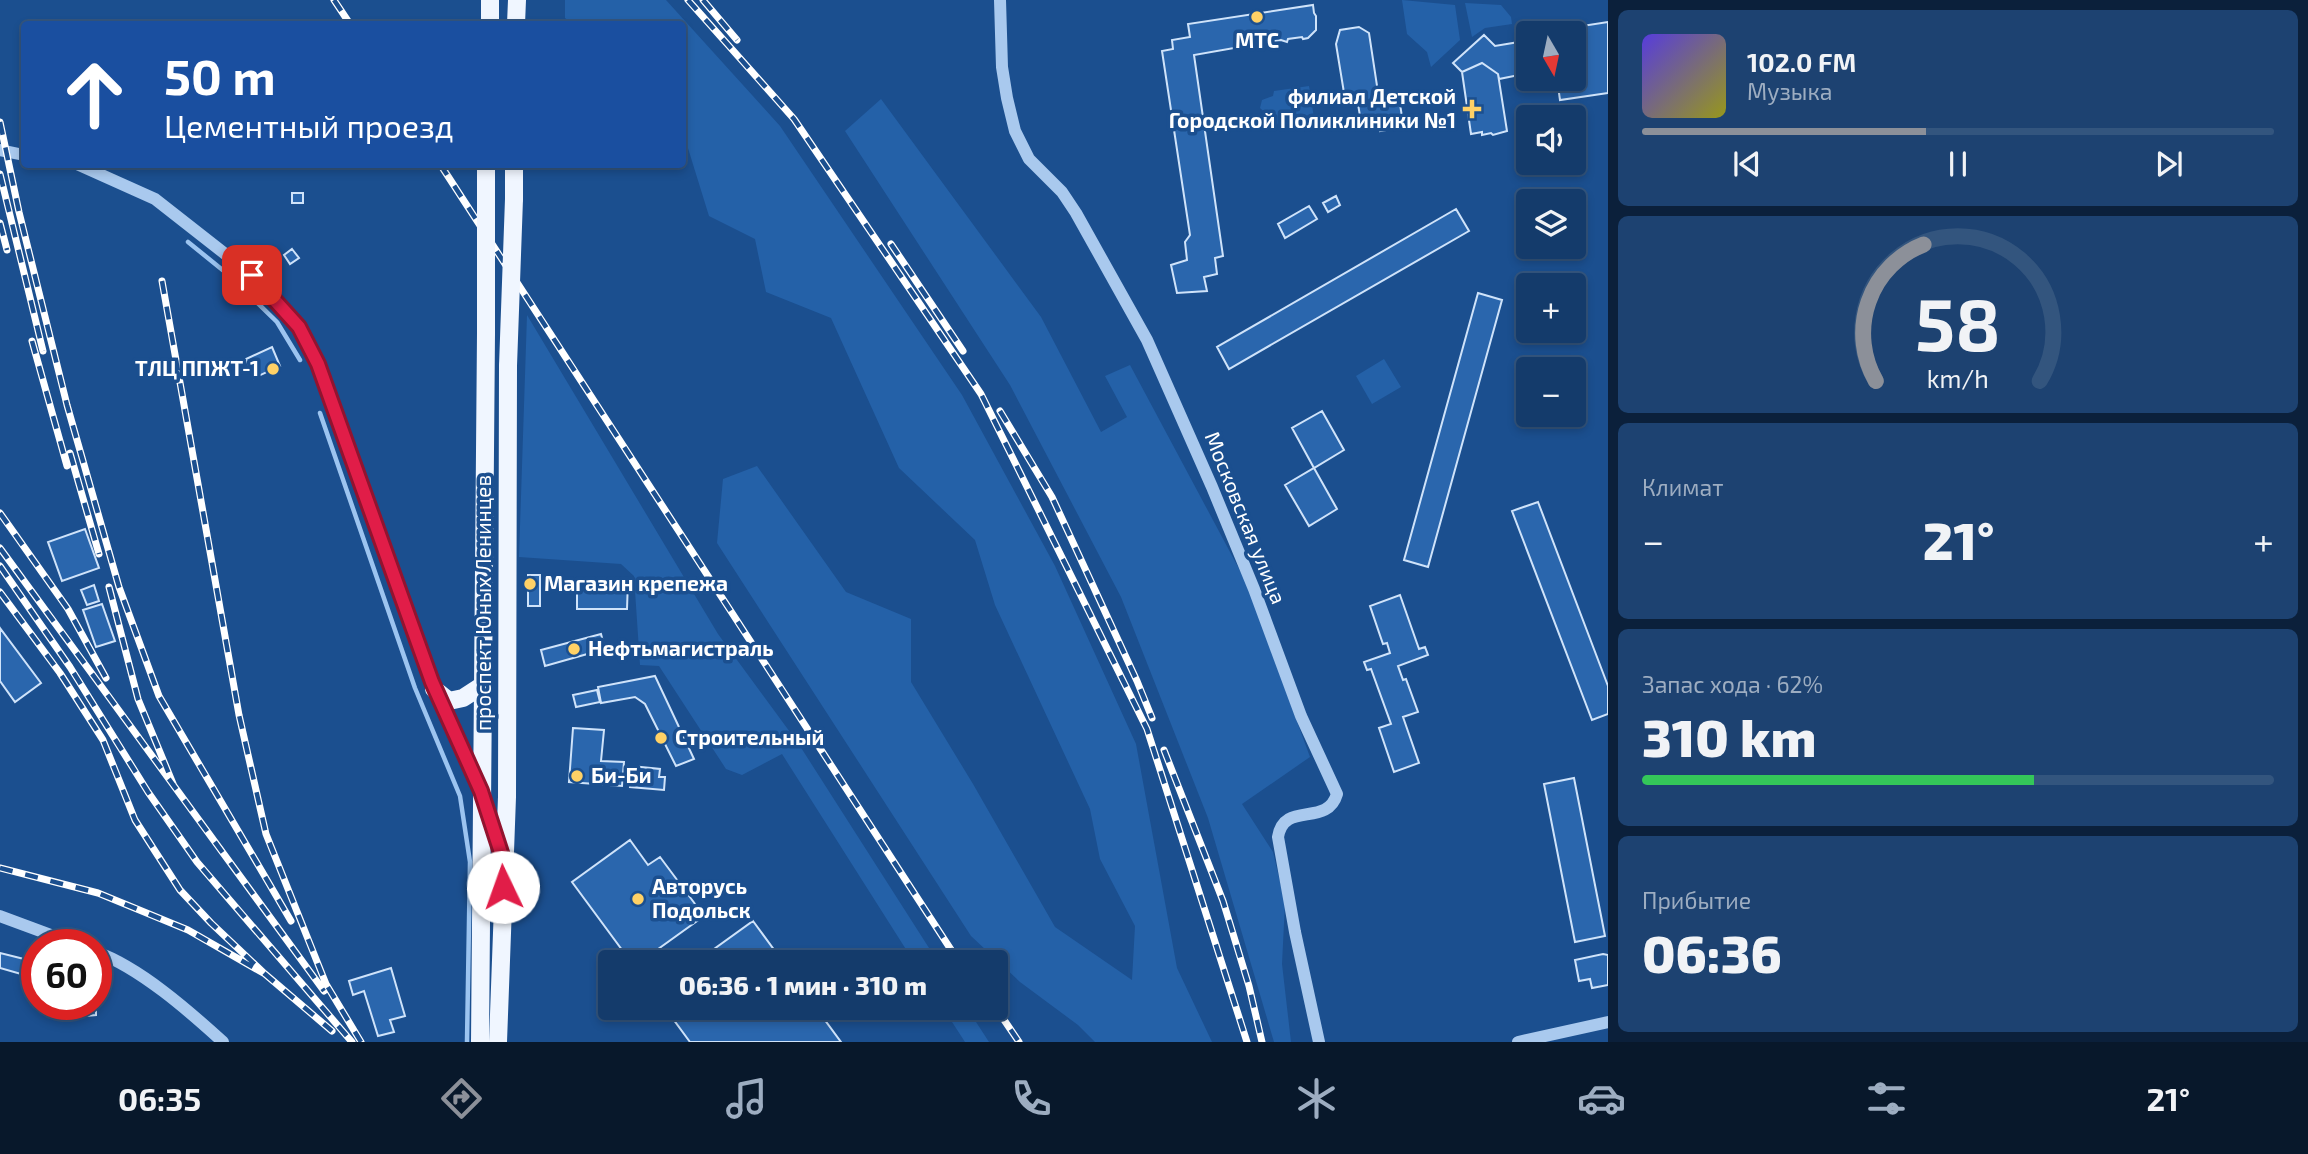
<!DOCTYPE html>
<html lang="ru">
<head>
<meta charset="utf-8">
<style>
	:root { --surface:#143b6b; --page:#1d4271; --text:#f1f3f6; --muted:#9dadc1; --line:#33557e; --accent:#8c9099 }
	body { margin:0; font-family:"Exo 2",sans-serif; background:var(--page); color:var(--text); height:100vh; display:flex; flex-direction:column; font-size:26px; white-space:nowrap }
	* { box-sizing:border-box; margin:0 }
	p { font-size:23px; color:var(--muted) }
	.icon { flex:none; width:38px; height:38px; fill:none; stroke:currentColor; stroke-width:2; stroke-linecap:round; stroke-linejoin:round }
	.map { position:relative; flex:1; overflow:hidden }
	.drawer { display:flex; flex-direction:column; gap:10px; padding:10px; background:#0b203b; width:700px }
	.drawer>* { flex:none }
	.top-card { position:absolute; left:21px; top:21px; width:665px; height:147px; border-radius:7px; box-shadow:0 4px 10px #0003,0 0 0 2px var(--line); background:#1a4fa0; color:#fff; overflow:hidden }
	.needle { width:46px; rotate:171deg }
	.controls { position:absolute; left:1516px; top:21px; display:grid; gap:14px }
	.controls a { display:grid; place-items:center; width:70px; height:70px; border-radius:7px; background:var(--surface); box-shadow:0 4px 10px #0003,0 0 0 2px var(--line); font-size:35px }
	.speed { position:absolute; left:21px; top:929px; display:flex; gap:14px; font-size:35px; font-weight:700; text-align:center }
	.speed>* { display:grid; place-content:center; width:91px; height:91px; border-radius:50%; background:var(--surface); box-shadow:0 4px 10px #0003,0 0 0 2px var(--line); line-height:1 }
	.speed .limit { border:10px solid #d22; background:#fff; color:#111 }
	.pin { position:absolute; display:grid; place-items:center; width:60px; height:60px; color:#fff; margin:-30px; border-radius:14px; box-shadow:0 4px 10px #0006 }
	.me { position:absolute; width:77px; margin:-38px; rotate:357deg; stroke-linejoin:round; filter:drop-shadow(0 0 5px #0008) }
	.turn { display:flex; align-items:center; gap:24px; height:147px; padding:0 28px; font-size:32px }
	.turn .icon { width:91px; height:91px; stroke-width:2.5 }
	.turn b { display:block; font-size:49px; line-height:60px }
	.big { font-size:52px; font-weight:800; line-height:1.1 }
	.drawer .card { flex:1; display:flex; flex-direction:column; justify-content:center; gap:10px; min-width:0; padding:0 24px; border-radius:10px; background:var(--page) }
	.drawer .dial { align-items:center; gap:0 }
	.dial svg { height:182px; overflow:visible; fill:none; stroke:var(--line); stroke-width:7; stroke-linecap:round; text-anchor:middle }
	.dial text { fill:var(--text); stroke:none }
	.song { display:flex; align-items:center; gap:21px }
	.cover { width:84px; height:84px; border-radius:10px; background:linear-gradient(135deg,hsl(250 70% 55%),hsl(60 70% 35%)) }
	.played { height:7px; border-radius:4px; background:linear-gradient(90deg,var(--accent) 45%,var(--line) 45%) }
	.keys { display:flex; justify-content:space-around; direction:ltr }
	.heat { display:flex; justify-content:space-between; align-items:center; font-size:38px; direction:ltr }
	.charge { height:10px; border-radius:5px; background:linear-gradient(90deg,#34c759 62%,var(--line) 0) }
	.trip { position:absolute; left:598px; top:950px; width:410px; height:70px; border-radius:7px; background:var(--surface); box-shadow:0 4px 10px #0003,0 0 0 2px var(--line); font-weight:800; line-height:70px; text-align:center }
	.tab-bar { display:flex; height:112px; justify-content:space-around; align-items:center; background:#08182b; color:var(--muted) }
	.tab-bar .icon { width:49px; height:49px }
	.tab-bar .on { color:var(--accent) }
	.tab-bar b { font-size:32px; color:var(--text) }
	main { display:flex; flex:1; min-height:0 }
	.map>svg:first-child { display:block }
	.green { fill:#2461a8 }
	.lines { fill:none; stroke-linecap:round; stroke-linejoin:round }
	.stream { stroke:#9cc4f0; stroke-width:4.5 }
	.building { fill:#2a66ad; stroke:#cfe3fa; stroke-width:2 }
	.minor { stroke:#a9c9ee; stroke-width:12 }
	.major { stroke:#f0f6ff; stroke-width:18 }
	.rail-casing { stroke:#fff; stroke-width:7 }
	.rail { stroke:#1b4f8f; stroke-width:4.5; stroke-dasharray:13; stroke-linecap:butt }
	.major-bridge { stroke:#f0f6ff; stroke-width:18 }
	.route-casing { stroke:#92132f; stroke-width:18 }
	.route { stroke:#e11d48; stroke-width:12 }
	.poi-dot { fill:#ffd166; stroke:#1b4f8f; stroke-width:2.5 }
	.labels { text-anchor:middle; stroke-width:7; stroke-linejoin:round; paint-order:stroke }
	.poi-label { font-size:21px; font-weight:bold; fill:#fff; stroke:#1b4f8f; text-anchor:start }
	.street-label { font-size:21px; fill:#fff; stroke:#1b4f8f }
</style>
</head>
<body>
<main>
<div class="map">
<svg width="1608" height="1042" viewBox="0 0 1608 1042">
	<rect width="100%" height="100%" fill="#1b4f8f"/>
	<!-- green -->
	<path class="green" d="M565 0H666L780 126 962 395 1055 566 1136 744 1177 968 1212 1042H1095L1078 1025 1020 982 971 936 717 543 723 479 757 466 846 592 911 619V682L973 784 1055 927 1132 980 1135 926 1100 859 1090 809 995 605 975 540 899 468 831 318 766 292 755 239 709 216 683 132 682 24H573L565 18Z
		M1402 0 1455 5 1460 40 1431 67 1427 52 1407 34Z
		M1465 3 1501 5 1511 17 1512 24 1485 28 1472 37Z
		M1309 86 1314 118 1278 124 1260 108 1262 100 1273 96 1274 91Z
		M881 99 1041 317 1101 432 1127 417 1105 376 1130 365 1245 580 1310 757 1242 804 1273 852 1285 903 1282 964 1291 1042H1274L1208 818 1121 597 1010 385 845 131Z
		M527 315 718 634 798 743 938 962H914L782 754 742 775 726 769 659 666 640 665 634 576 621 564 519 557Z
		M1384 359 1401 387 1372 404 1356 376Z
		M943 1008H967L989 1042H965Z"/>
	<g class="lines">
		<!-- stream -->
		<path class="stream" d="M188 242 230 276 277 322 300 360
			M320 413 415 688 460 796 470 862 467 1042"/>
	</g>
	<!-- building -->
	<path class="building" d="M1313 5 1314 13 1316 16V30L1308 38 1303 39 1302 37 1288 39 1287 42 1281 40 1258 44 1257 46 1251 45 1194 55 1223 256 1215 258 1217 274 1204 277 1207 291 1177 293 1171 265 1187 260 1185 242 1190 235 1162 51 1173 49 1172 40 1190 37 1188 24Z
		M1608 22V93L1560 100 1557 79H1573V33H1551L1550 31Z
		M1359 27 1369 33 1379 99 1399 98 1403 123 1398 128 1380 131 1378 120 1361 122 1358 104 1346 105 1336 44 1340 30Z
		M1484 35 1495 46 1519 42 1524 74 1499 79 1498 74 1482 63 1462 72 1453 63Z
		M1482 63 1498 74 1507 131 1493 135 1491 133 1482 135V132L1471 134 1462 72Z
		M292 193H303V203H292Z
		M1336 196 1340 205 1328 212 1323 203Z
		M1309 206 1317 219 1285 238 1278 224Z
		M1456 209 1469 231 1229 369 1217 347Z
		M292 249 299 258 290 264 284 255Z
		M1478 293 1502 300 1428 567 1404 560Z
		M272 347 280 366 254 378 246 359Z
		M1322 411 1344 450 1314 468 1292 428Z
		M1314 468 1337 509 1309 526 1285 485Z
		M1538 502 1608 686V714L1592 720 1512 511Z
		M85 529 99 568 62 581 48 542Z
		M528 575H540V606H528Z
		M577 580H628L627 609H577Z
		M94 585 99 601 87 605 81 590Z
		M1400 595 1419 649 1425 647 1428 655 1398 666 1403 680 1406 679 1418 712 1403 717 1419 763 1394 772 1379 728 1391 724 1371 669 1367 670 1364 662 1390 653 1387 643 1383 644 1370 606Z
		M102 604 115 641 96 647 83 610Z
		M0 628 41 683 15 702 0 681Z
		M601 634 605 649 545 666 541 650Z
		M655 676 694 759 676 766 645 704 635 697 601 703 598 687Z
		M597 690 600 702 576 707 573 695Z
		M573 728 604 730 601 761 624 762 622 786 569 782Z
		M631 766 660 769 659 777H665L664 790 630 787Z
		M1574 778 1605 936 1575 942 1544 784Z
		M630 840 648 865 660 857 704 916 640 962H631L572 882Z
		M753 921 783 962H696Z
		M0 953 32 961 28 976 0 968Z
		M1603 954 1608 955V985L1592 988 1590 979 1579 981 1575 960Z
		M37 964V988L31 986Z
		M391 968 405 1016 390 1020 394 1032 378 1036 364 991 353 995 349 981Z
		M85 1004H96V1015L86 1016Z
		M665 1008H816L841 1042H690Z"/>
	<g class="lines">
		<!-- minor -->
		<path class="minor" d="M1000 0 1002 67 1007 98 1015 131 1029 159 1062 192 1076 213 1147 340 1212 487 1254 589 1301 716 1337 794C1327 828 1284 800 1278 837L1295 932 1319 1042
			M0 150 24 155
			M77 164 155 199 252 275 299 327 311 347 324 380 432 682 479 786
			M486 804 501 853
			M0 916 78 945
			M96 952C139 967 189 1011 223 1042
			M1518 1042 1608 1022"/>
		<!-- major -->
		<path class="major" d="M490 24V0
			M516 24 517 0
			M514 199V164
			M434 689 449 701 463 698 483 685
			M480 1042 486 333
			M498 1042 507 797 508 366"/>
		<!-- rail casing -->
		<g class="rail-casing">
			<path id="rail" d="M334 0 350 24
				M688 0 794 119 981 394 1147 729 1247 1042
				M703 0 737 40
				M0 122 19 212 67 405 119 587 159 696 291 921
				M440 164 959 962
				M0 174 43 351
				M0 223 7 250
				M891 244 963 351
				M162 281 239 715 266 834 326 984 361 1042
				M32 341 67 466
				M1000 411 1052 497 1137 681 1152 718
				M70 453 99 554
				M0 513 68 609 106 678
				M0 548 324 991
				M0 566 70 667 148 792 197 862 352 1042
				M109 587 138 699 174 786
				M0 592 60 673 103 740 135 820 180 890 211 923 265 974
				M1164 750 1223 901 1249 986 1262 1042
				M0 868 98 893 188 930 265 974 332 1031
				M996 1008 1019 1042"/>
		</g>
		<!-- rail -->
		<use href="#rail" class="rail"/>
		<!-- major-bridge -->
		<path class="major-bridge" d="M486 333V164
			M508 366 514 199"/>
	</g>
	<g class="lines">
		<!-- route casing -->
		<g class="route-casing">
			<path id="route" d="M252 275 299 327 318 364 432 682 481 791 504 862 503 887"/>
		</g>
		<!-- route -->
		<use href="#route" class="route"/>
	</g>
	<!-- markers -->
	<g class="poi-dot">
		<circle cx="1257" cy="17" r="7"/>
		<path d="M1468.5 98.5h7v7h7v7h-7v7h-7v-7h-7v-7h7z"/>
		<circle cx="273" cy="369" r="7"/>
		<circle cx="530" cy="584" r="7"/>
		<circle cx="574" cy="649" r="7"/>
		<circle cx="661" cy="738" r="7"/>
		<circle cx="577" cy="776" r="7"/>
		<circle cx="638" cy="899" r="7"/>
	</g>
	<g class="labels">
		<!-- poi labels -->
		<g class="poi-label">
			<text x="1257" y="48" text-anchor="middle">МТС</text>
			<text x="1456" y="104" text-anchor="end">филиал Детской<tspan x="1456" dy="24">Городской Поликлиники №1</tspan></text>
			<text x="259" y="376" text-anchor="end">ТЛЦ ППЖТ-1</text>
			<text x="544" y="591">Магазин крепежа</text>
			<text x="588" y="656">Нефтьмагистраль</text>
			<text x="675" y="745">Строительный</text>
			<text x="591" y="783">Би-Би</text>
			<text x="652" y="894">Авторусь<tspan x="652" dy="24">Подольск</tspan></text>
		</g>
		<!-- street labels -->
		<g class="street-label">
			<text transform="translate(1245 518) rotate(68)" y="7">Московская улица</text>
			<text transform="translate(484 603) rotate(-90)" y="7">проспект Юных Ленинцев</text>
		</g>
	</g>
</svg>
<div class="controls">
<a><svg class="needle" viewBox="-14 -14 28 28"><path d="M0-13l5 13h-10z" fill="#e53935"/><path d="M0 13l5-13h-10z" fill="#9dadc1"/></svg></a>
<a><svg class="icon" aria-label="sound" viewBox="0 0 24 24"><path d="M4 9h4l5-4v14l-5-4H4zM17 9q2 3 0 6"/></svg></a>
<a><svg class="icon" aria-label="layers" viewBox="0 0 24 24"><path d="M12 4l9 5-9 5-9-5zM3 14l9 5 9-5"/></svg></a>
<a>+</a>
<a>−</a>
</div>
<div class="speed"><div class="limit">60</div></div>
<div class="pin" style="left:252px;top:275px;background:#d93025"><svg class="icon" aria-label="arrive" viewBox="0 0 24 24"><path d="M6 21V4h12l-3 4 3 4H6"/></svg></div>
<svg class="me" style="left:503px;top:887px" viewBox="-20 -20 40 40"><circle r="19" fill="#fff"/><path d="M0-13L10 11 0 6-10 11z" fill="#e11d48"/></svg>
<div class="trip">06:36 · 1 мин · 310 m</div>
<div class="top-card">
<div class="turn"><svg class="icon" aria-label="ahead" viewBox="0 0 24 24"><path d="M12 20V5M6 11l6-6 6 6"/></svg><div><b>50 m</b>Цементный проезд</div></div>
</div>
</div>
<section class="drawer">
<div class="card">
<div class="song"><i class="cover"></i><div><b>102.0 FM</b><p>Музыка</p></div></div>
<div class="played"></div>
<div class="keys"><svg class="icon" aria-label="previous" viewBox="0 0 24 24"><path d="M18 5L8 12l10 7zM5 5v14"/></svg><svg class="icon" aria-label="pause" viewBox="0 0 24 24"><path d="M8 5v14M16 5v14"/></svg><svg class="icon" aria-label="next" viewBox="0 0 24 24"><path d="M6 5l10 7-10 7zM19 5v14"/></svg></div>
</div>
<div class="card dial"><svg viewBox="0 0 100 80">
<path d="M14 69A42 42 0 1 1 86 69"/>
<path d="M14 69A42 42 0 0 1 35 9" stroke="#8c9099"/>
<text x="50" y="56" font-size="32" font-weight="700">58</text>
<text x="50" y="72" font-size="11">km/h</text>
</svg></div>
<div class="card"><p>Климат</p>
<div class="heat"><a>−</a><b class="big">21°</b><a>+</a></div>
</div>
<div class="card"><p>Запас хода · 62%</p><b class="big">310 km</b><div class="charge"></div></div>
<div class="card"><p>Прибытие</p><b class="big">06:36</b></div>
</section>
</main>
<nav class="tab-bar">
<b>06:35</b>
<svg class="icon on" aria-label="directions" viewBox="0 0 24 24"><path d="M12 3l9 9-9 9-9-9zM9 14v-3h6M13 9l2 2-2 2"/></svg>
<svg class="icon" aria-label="music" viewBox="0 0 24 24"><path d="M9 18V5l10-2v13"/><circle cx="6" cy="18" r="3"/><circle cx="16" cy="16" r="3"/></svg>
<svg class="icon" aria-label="phone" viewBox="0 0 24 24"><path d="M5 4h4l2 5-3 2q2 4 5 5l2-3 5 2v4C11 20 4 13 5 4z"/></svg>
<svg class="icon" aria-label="climate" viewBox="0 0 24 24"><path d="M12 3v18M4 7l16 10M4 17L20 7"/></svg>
<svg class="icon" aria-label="car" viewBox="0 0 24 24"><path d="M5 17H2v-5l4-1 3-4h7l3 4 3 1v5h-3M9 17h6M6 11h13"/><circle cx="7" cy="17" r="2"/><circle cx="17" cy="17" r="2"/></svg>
<svg class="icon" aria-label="filters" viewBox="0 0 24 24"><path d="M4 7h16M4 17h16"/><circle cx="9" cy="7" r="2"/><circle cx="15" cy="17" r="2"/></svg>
<b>21°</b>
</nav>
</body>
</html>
